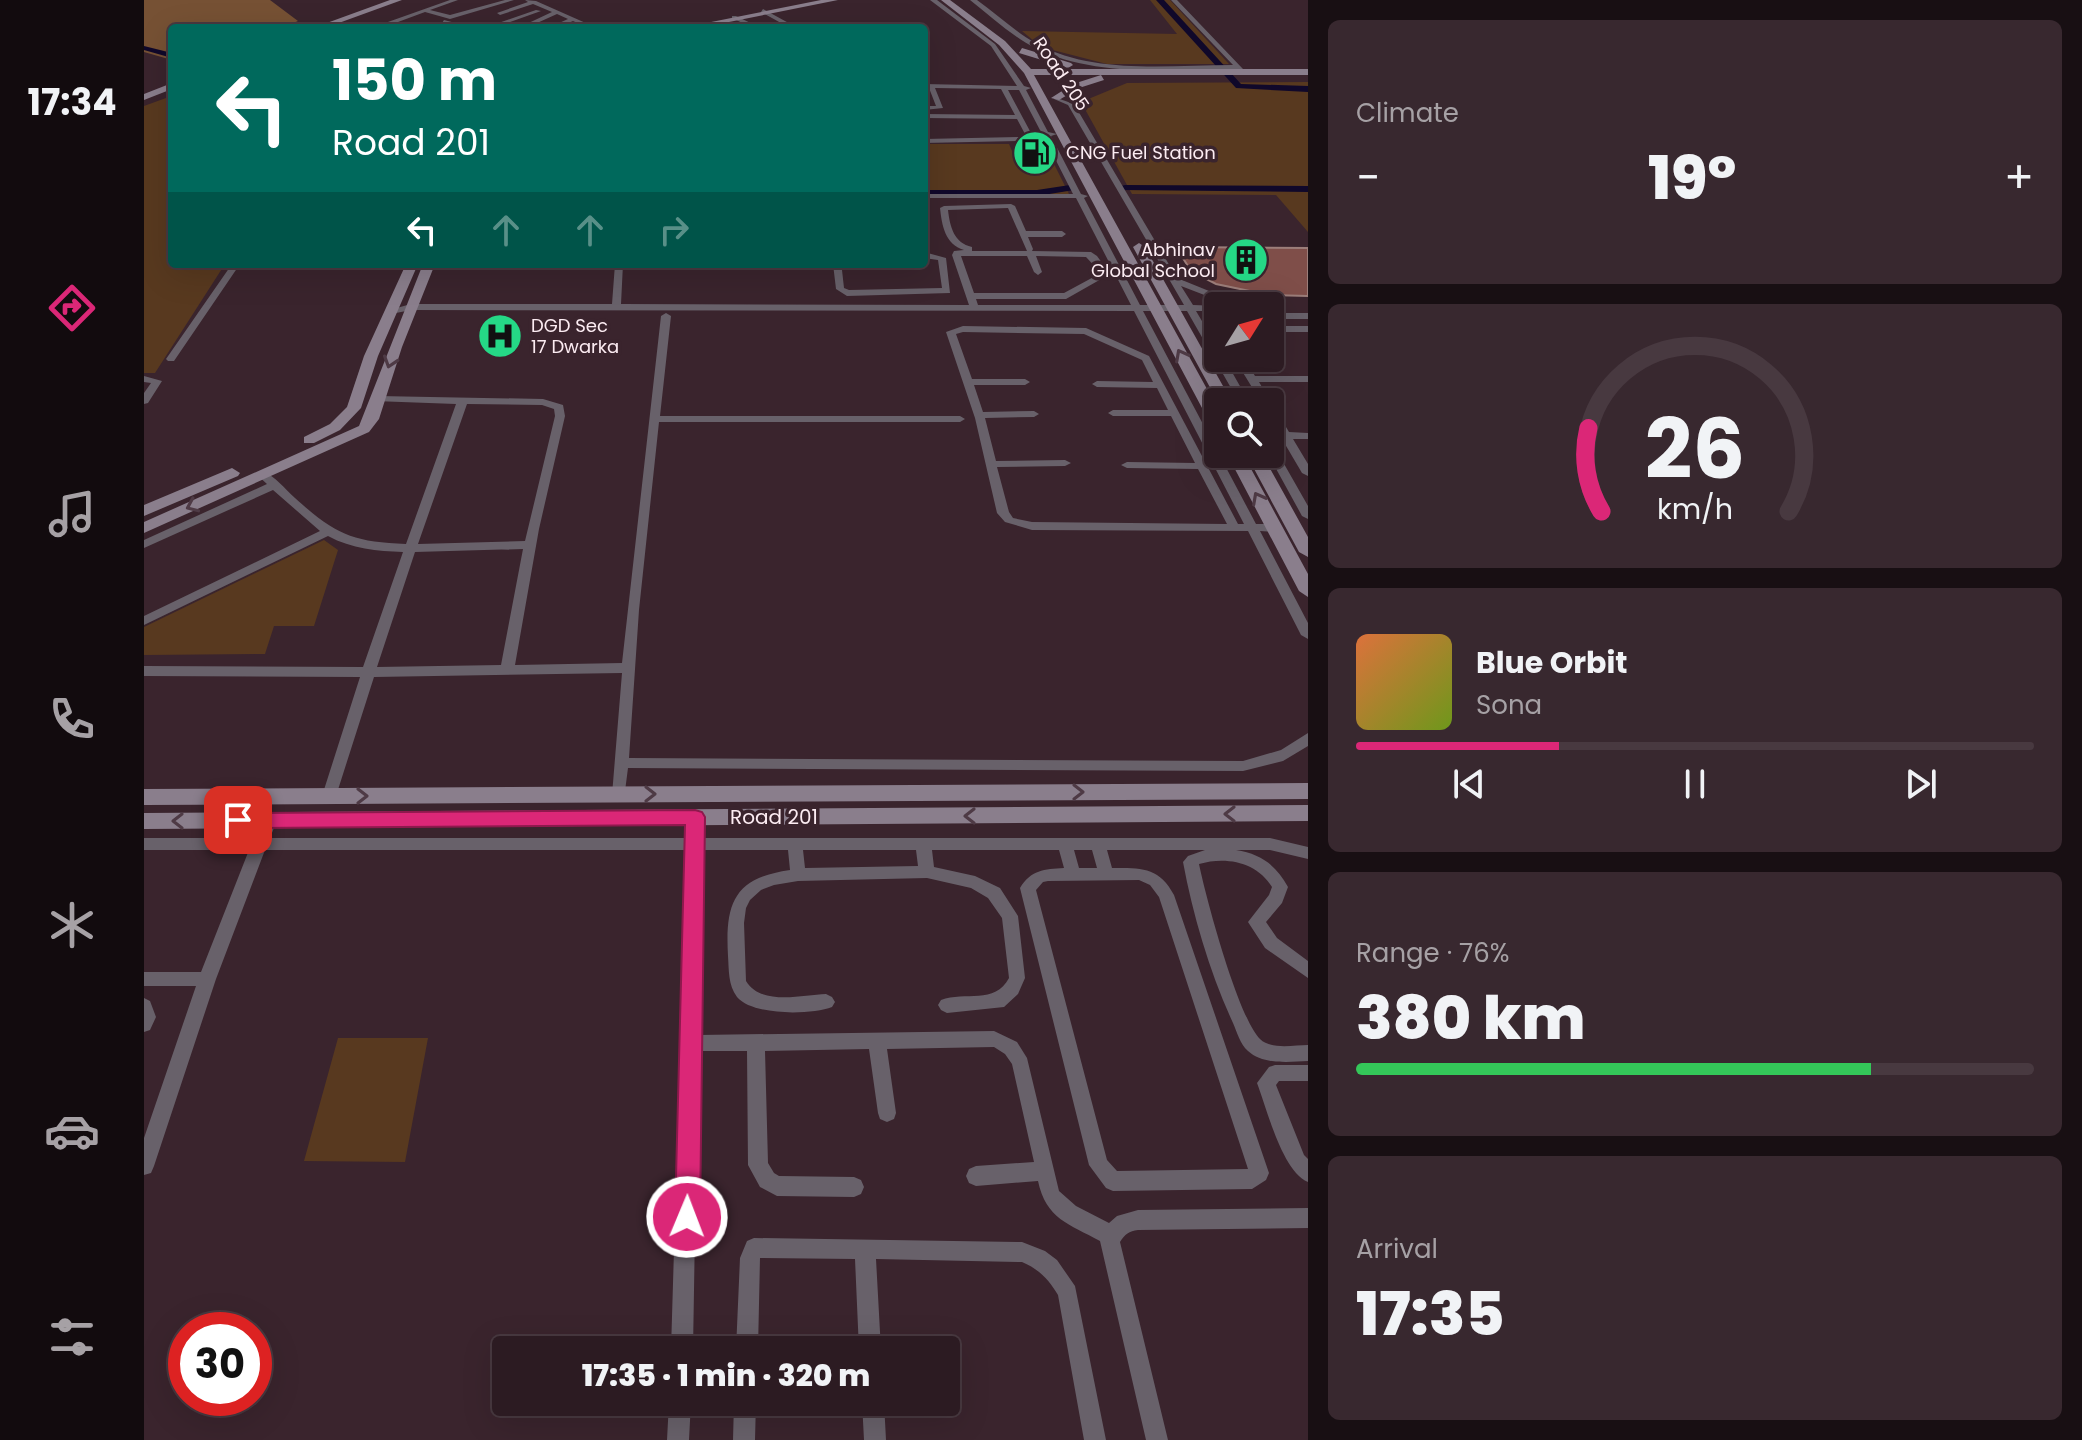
<!DOCTYPE html>
<html lang="en">
<head>
<meta charset="utf-8">
<style>
	:root { --surface:#2c1b22; --page:#38282f; --text:#f1f3f6; --muted:#a6a1a5; --line:#483940; --accent:#db2777 }
	body { margin:0; font-family:Poppins,sans-serif; background:var(--page); color:var(--text); height:100vh; display:flex; flex-direction:column; font-size:30px; white-space:nowrap }
	* { box-sizing:border-box; margin:0 }
	p { font-size:26px; color:var(--muted) }
	.icon { flex:none; width:44px; height:44px; fill:none; stroke:currentColor; stroke-width:2; stroke-linecap:round; stroke-linejoin:round }
	.map { position:relative; flex:1; overflow:hidden }
	.side { display:flex; flex-direction:column; gap:20px; padding:20px; background:#180f13; width:774px }
	.side>* { flex:none }
	.guide { position:absolute; left:24px; top:24px; width:760px; height:244px; border-radius:8px; box-shadow:0 8px 32px #0002,0 0 0 2px var(--line); background:#00695c; color:#fff; overflow:hidden }
	.needle { width:52px; rotate:53deg }
	.fabs { position:absolute; left:1060px; top:292px; display:grid; gap:16px }
	.fabs a { display:grid; place-items:center; width:80px; height:80px; border-radius:8px; background:var(--surface); box-shadow:0 8px 32px #0002,0 0 0 2px var(--line); font-size:40px }
	.speed { position:absolute; left:24px; top:1312px; display:flex; gap:16px; font-size:40px; font-weight:700; text-align:center }
	.speed>* { display:grid; place-content:center; width:104px; height:104px; border-radius:50%; background:var(--surface); box-shadow:0 8px 32px #0002,0 0 0 2px var(--line); line-height:1 }
	.speed .limit { border:12px solid #d22; background:#fff; color:#111 }
	.pin { position:absolute; display:grid; place-items:center; width:68px; height:68px; color:#fff; margin:-34px; border-radius:16px; box-shadow:0 4px 12px #0006 }
	.me { position:absolute; width:88px; margin:-44px; rotate:1deg; stroke-linejoin:round; filter:drop-shadow(0 0 6px #0008) }
	.turn { display:flex; align-items:center; gap:28px; height:168px; padding:0 32px; font-size:36px }
	.turn .icon { width:104px; height:104px; stroke-width:2.5 }
	.turn b { display:block; font-size:56px; line-height:68px }
	.lanes { display:flex; align-items:center; height:76px; padding:0 32px; background:#0003; justify-content:center; gap:40px; direction:ltr }
	.lanes .off { opacity:.35 }
	.big { font-size:60px; font-weight:800; line-height:1.1 }
	.side .tile { flex:1; display:flex; flex-direction:column; justify-content:center; gap:12px; min-width:0; padding:0 28px; border-radius:12px; background:var(--page) }
	.side .dial { align-items:center; gap:0 }
	.dial svg { height:208px; overflow:visible; fill:none; stroke:var(--line); stroke-width:7; stroke-linecap:round; text-anchor:middle }
	.dial text { fill:var(--text); stroke:none }
	.song { display:flex; align-items:center; gap:24px }
	.cover { width:96px; height:96px; border-radius:12px; background:linear-gradient(135deg,hsl(20 70% 55%),hsl(80 70% 35%)) }
	.played { height:8px; border-radius:4px; background:linear-gradient(90deg,var(--accent) 30%,var(--line) 30%) }
	.keys { display:flex; justify-content:space-around; direction:ltr }
	.heat { display:flex; justify-content:space-between; align-items:center; font-size:44px; direction:ltr }
	.charge { height:12px; border-radius:6px; background:linear-gradient(90deg,#34c759 76%,var(--line) 0) }
	.trip { position:absolute; left:348px; top:1336px; width:468px; height:80px; border-radius:8px; background:var(--surface); box-shadow:0 8px 32px #0002,0 0 0 2px var(--line); font-weight:800; line-height:80px; text-align:center }
	main { display:flex; flex:1; min-height:0 }
	.tabs { display:flex; flex-direction:column; width:144px; justify-content:space-around; align-items:center; background:#120b0e; color:var(--muted) }
	.tabs .icon { width:56px; height:56px }
	.tabs .active { color:var(--accent) }
	.tabs b { font-size:36px; color:var(--text) }
	.map>svg:first-child { display:block }
	.green { fill:#58391f }
	.forest { fill:#765134 }
	.lines { fill:none; stroke-linecap:round; stroke-linejoin:round }
	.canal { fill:#10082a; fill-rule:evenodd }
	.building { fill:#7f4e49; stroke:#9c7e7a; stroke-width:2 }
	.street { fill:#68616a; fill-rule:evenodd }
	.secondary { fill:#8a7e8c; fill-rule:evenodd }
	.oneway { stroke:#4e3a45 }
	.route { fill:#db2777; stroke:#8e194d; stroke-width:2 }
	.labels { text-anchor:middle; stroke-width:7; stroke-linejoin:round; paint-order:stroke }
	.far-street-label { font-size:18px; fill:#fcecf2; stroke:#3a242d }
	.far-poi-label { font-size:18px; fill:#fcecf2; stroke:#3a242d; text-anchor:start }
	.street-label { font-size:20px; fill:#fcecf2; stroke:#3a242d }
</style>
</head>
<body>
<main>
<nav class="tabs">
<b>17:34</b>
<svg class="icon active" aria-label="directions" viewBox="0 0 24 24"><path d="M12 3l9 9-9 9-9-9zM9 14v-3h6M13 9l2 2-2 2"/></svg>
<svg class="icon" aria-label="music" viewBox="0 0 24 24"><path d="M9 18V5l10-2v13"/><circle cx="6" cy="18" r="3"/><circle cx="16" cy="16" r="3"/></svg>
<svg class="icon" aria-label="phone" viewBox="0 0 24 24"><path d="M5 4h4l2 5-3 2q2 4 5 5l2-3 5 2v4C11 20 4 13 5 4z"/></svg>
<svg class="icon" aria-label="climate" viewBox="0 0 24 24"><path d="M12 3v18M4 7l16 10M4 17L20 7"/></svg>
<svg class="icon" aria-label="car" viewBox="0 0 24 24"><path d="M5 17H2v-5l4-1 3-4h7l3 4 3 1v5h-3M9 17h6M6 11h13"/><circle cx="7" cy="17" r="2"/><circle cx="17" cy="17" r="2"/></svg>
<svg class="icon" aria-label="filters" viewBox="0 0 24 24"><path d="M4 7h16M4 17h16"/><circle cx="9" cy="7" r="2"/><circle cx="15" cy="17" r="2"/></svg>
</nav>
<div class="map">
<svg width="1164" height="1440" viewBox="0 0 1164 1440">
	<rect width="100%" height="100%" fill="#3a242d"/>
	<!-- green -->
	<path class="green" d="M1006 0H1026L1085 64H963L897 47 878 31 1033 34Z
		M1164 82V232L1132 195 988 194 937 102 983 83Z
		M22 98 28 101V264H81L11 373H0V106Z
		M780 144H865L872 160H908L926 196H780Z
		M180 540 194 550 170 626H130L121 654 0 655V627Z
		M194 1038H284L261 1162 160 1161Z"/>
	<!-- forest -->
	<path class="forest" d="M0 0H126L154 21 137 28H28V60L0 52Z"/>
	<g class="lines">
		<!-- canal -->
		<path class="canal" d="M1012 0H1020L1097 84 1164 86V92L1092 88Z
			M0 46 28 53V58L0 50Z
			M926 185 930 186V190L893 196H780V190H893Z
			M981 185 1164 186V192L977 190V186Z"/>
	</g>
	<!-- building -->
	<path class="building" d="M1032 247 1164 248V296L1125 295 1072 284 1047 271Z"/>
	<g class="lines">
		<!-- street -->
		<path class="street" d="M306 0H314L286 10 306 15 361 0H370L306 19 281 12 254 22 279 28 248 24 227 28Z
			M381 0 392 1 453 28H445L429 21 412 28H404L424 19 413 14 382 28H374L408 12 389 4 356 15 353 13 384 2Z
			M786 0H793L851 44 880 86 887 88 882 90 904 132 913 134 907 136 937 194 944 196 940 198 996 305H1040L924 105 910 99V97L930 104 1033 278 1102 306H1089L1037 286 1049 305 1077 306H1074V311H1052L1074 348V358H1080L1105 402H1095L1043 311H999L1112 524H1130L1136 528 1130 532 1116 531 1164 623V639L1157 635 1104 531 888 530 861 522 853 513 831 418 802 332 819 326 942 328 1005 356 1094 524H1100L990 311 267 310 247 314 242 311 267 304H468L471 264H479L477 304 825 305 808 255 810 251 820 250C801 244 798 226 796 208L800 206 867 204 871 206 882 231H918L922 234 918 237H884L889 249 888 251 947 252 953 256 966 274 922 299H832L834 305H987L932 198H780V194H929L900 137H887L879 141 780 143V139L877 137 881 134 873 119 780 118V114L871 115 857 89 791 88 799 108 780 110V106H792L785 88H780V84L873 86 847 46ZM864 90H875L897 132 887 133ZM864 208 883 251H828V247C810 243 806 227 804 210ZM817 256H883L890 272 894 275 898 272 892 256 942 257 957 273 920 293H830ZM819 332 940 334 998 360 1009 382 953 381 948 384 953 387 1013 388 1024 410H969L964 413 969 416H1027L1051 463 983 462 977 465 983 468 1054 469 1083 524 888 522 869 518 865 512 853 467 921 466 927 463 921 460 852 461 841 418 890 417 895 414 890 411 839 412 830 385H881L886 382 881 379H828L812 334Z
			M826 0H833C853 14 871 32 893 44 951 75 1025 65 1089 65L1027 0H1033L1099 69 1096 71 1092 69C1027 69 952 78 891 48 868 36 846 16 826 0Z
			M619 9 652 27 653 28H646L617 12Z
			M392 10 397 11 349 28H340Z
			M588 16H592L617 28H609L588 18Z
			M300 20 327 27 328 28 298 23Z
			M780 252 802 258 806 293 703 296 692 289 689 264H762L766 267 762 270H698L700 288 705 290 798 288 794 260 780 258Z
			M88 264H96L30 361H24L22 359Z
			M522 313 527 316 516 416H816L821 419 816 422H515L495 610 485 758 1099 761 1137 750 1164 733V746L1139 761 1099 771 484 768 480 799H470L468 795 478 673 230 677 192 796 190 800H180L178 796 216 677 0 676V666L219 667 259 552C233 551 208 549 184 536L0 625V616L176 531 129 490 0 548V540L123 484 112 474 118 471C131 476 141 489 151 498 191 534 208 542 262 544L312 404 230 401V397L234 396 399 399 419 405 421 416 395 529 371 665 478 663 517 316ZM323 404 398 405 410 409 411 416 381 541 274 544ZM379 549 357 665 233 667 271 552Z
			M1126 313H1164V319H1126Z
			M1126 326H1164V332H1126Z
			M1090 358H1100L1111 376H1164V382H1115L1127 402H1117Z
			M0 376 18 381 4 403 0 404V393L7 383 0 382Z
			M1126 406 1130 407 1145 432 1164 433V439H1149L1164 464V476L1158 473 1138 439 1126 438V432H1134L1126 418Z
			M1126 445 1131 448 1164 506V519L1158 516 1124 454H1126Z
			M551 811 556 813 559 817 558 838H1126L1164 847V859L1126 850H1092C1117 854 1132 865 1144 887L1138 903 1122 922 1133 938 1164 961V978L1121 948 1104 922 1125 895 1128 887C1113 862 1082 856 1055 864 1062 898 1094 1017 1116 1039 1127 1050 1150 1045 1164 1045V1061C1145 1062 1119 1065 1104 1051 1096 1044 1093 1032 1089 1023 1066 973 1049 916 1039 862L1044 856 1061 850H963L968 868C998 868 1015 867 1030 895L1125 1173 1122 1180 1108 1189 969 1191 962 1188 945 1165 876 888C887 870 900 869 920 868L915 850H788L790 867 831 876 856 888 874 916 881 978 874 994 860 1007 803 1013 797 1010 794 1005 797 1000C821 991 851 1005 865 978L858 918 844 898 827 888 783 878 654 881 630 885 617 890 606 900 602 908 600 923 602 981C617 1006 658 995 682 994L688 997 691 1002 688 1007C667 1015 609 1016 593 997 584 985 585 970 584 956 581 903 590 878 646 870L644 850H558L555 1035 850 1031 873 1042 883 1058 915 1191 932 1206 965 1223 973 1216 994 1210 1164 1208V1228L994 1230C985 1231 981 1234 976 1242L1024 1440H1002L956 1241C925 1224 902 1219 894 1181L832 1186 825 1183 822 1176 825 1169 832 1166 890 1162 868 1064 861 1054 850 1047 743 1049 752 1113 750 1119 743 1122 736 1119 734 1113 725 1049 621 1051 624 1163 630 1173 635 1176 710 1177 717 1180 720 1187 717 1194 710 1197 633 1196 616 1187 604 1165 603 1051H554L549 1350H527L542 850H121L72 979 10 1166 7 1173 0 1175V1138L52 986H0V972H57L105 850H0V838H110L120 816H130L133 820 126 838H543L546 813ZM659 850H772L774 866 661 868ZM930 850H948L953 868H935ZM995 880 1006 885 1015 897 1104 1169 973 1171 963 1160 892 890 899 882 904 881Z
			M0 998 6 1001 12 1017 6 1030 0 1032Z
			M1131 1065H1164V1081H1135L1132 1085 1160 1155 1164 1159V1182C1138 1171 1123 1109 1113 1083L1125 1067Z
			M610 1238 878 1242 901 1251 913 1260 931 1286 962 1440H940L914 1295C905 1280 895 1269 878 1262L732 1259 737 1350H715L711 1259 616 1258 614 1350H592L596 1258 603 1241Z
			M525 1402H547L545 1440H523Z
			M590 1402H612L611 1440H589Z
			M718 1402H740L742 1440H720Z"/>
		<!-- secondary -->
		<path class="secondary" d="M246 0H258L181 28H169Z
			M677 0H694L555 28H537Z
			M797 0H806L861 41 887 69H1164V75H890L1074 409V428L1066 423 880 73 855 45Z
			M878 48 927 63 929 65 924 68 875 53Z
			M957 75 960 80 935 88 915 100 907 98 929 84Z
			M28 83V89L0 100V94Z
			M995 243 1001 247 1088 402H1074L989 247Z
			M262 264H274L234 356 217 408 196 430 170 443H160V437L186 424 203 407 220 356Z
			M279 264H291L258 347 235 419 225 432 0 533V522L215 426Z
			M1083 454H1099L1164 574V597L1155 591Z
			M1102 454H1118L1164 537V557L1155 552Z
			M88 468 96 473 94 476 0 516V505Z
			M1164 783V799L0 805V789Z
			M1164 805V821L0 829V813Z"/>
	</g>
	<!-- one-way arrows -->
	<defs><path id="oneway-chevron" d="M-2-3.5L2.5 0L-2 3.5" fill="none" stroke-width="1.6" stroke-linecap="round" stroke-linejoin="round" transform="scale(2)"/></defs>
	<g class="oneway">
		<use href="#oneway-chevron" transform="translate(1037 355) rotate(-118)"/>
		<use href="#oneway-chevron" transform="translate(246 362) rotate(108)"/>
		<use href="#oneway-chevron" transform="translate(1114 498) rotate(-118)"/>
		<use href="#oneway-chevron" transform="translate(48 506) rotate(156)"/>
		<use href="#oneway-chevron" transform="translate(934 792)"/>
		<use href="#oneway-chevron" transform="translate(506 794)"/>
		<use href="#oneway-chevron" transform="translate(218 796)"/>
		<use href="#oneway-chevron" transform="translate(1086 814) rotate(180)"/>
		<use href="#oneway-chevron" transform="translate(826 816) rotate(180)"/>
		<use href="#oneway-chevron" transform="translate(34 821) rotate(180)"/>
	</g>
	<!-- route -->
	<path class="route" d="M551 810 558 812 561 817 556 1217 552 1226 543 1229 534 1226 531 1217 541 825 94 828 87 826 84 820 87 815 94 813Z"/>
	<!-- icons -->
	<defs>
		<g id="fuel-disc" transform="scale(2.3)"><circle r="9.5" fill="#25d886" stroke="#3a242d"/><path d="M-5.5-6h7V0h2V4h1.3V-2.5L3-4.5l.8-.8L6-3V5H2.5V1h-1V6h-7ZM-4.2-4.7v3.2H.2V-4.7Z" fill="#111"/></g>
		<g id="building-disc" transform="scale(2.3)"><circle r="9.5" fill="#25d886" stroke="#3a242d"/><path d="M-4-6H4V6H1V3H-1V6H-4ZM-2.5-4.3h1.7v1.8h-1.7ZM.8-4.3h1.7v1.8H.8ZM-2.5-1h1.7V.8h-1.7ZM.8-1h1.7V.8H.8Z" fill="#111"/></g>
		<g id="hospital-disc" transform="scale(2.3)"><circle r="9.5" fill="#25d886" stroke="#3a242d"/><path d="M-5-5h3v3.5h4V-5h3V5h-3V1.5h-4V5h-3Z" fill="#111"/></g>
	</defs>
	<g fill-rule="evenodd">
		<use href="#fuel-disc" x="891" y="153"/>
		<use href="#building-disc" x="1102" y="260"/>
		<use href="#hospital-disc" x="356" y="336"/>
	</g>
	<g class="labels">
		<!-- far-street labels -->
		<g class="far-street-label">
			<text transform="translate(917 74) rotate(56)" y="6">Road 205</text>
		</g>
		<!-- far-poi labels -->
		<g class="far-poi-label">
			<text x="922" y="159">CNG Fuel Station</text>
			<text x="1071" y="256" text-anchor="end">Abhinav<tspan x="1071" dy="21">Global School</tspan></text>
			<text x="387" y="332">DGD Sec<tspan x="387" dy="21">17 Dwarka</tspan></text>
		</g>
		<!-- street labels -->
		<g class="street-label">
			<text x="630" y="824">Road 201</text>
		</g>
	</g>
</svg>
<div class="fabs">
<a><svg class="needle" viewBox="-14 -14 28 28"><path d="M0-13l5 13h-10z" fill="#e53935"/><path d="M0 13l5-13h-10z" fill="#a6a1a5"/></svg></a>
<a><svg class="icon" aria-label="search" viewBox="0 0 24 24"><circle cx="10" cy="10" r="6"/><path d="M15 15l6 6"/></svg></a>
</div>
<div class="speed"><div class="limit">30</div></div>
<div class="pin" style="left:94px;top:820px;background:#d93025"><svg class="icon" aria-label="arrive" viewBox="0 0 24 24"><path d="M6 21V4h12l-3 4 3 4H6"/></svg></div>
<svg class="me" style="left:543px;top:1217px" viewBox="-20 -20 40 40"><circle r="17" fill="#db2777" stroke="#fff" stroke-width="3"/><path d="M0-11L8 9 0 5-8 9z" fill="#fff"/></svg>
<div class="trip">17:35 · 1 min · 320 m</div>
<div class="guide">
<div class="turn"><svg class="icon" aria-label="left" viewBox="0 0 24 24"><path d="M17 20v-9H6M10 6l-5 5 5 5"/></svg><div><b>150 m</b>Road 201</div></div>
<div class="lanes"><svg class="icon" aria-label="left" viewBox="0 0 24 24"><path d="M17 20v-9H6M10 6l-5 5 5 5"/></svg><svg class="icon off" aria-label="ahead" viewBox="0 0 24 24"><path d="M12 20V5M6 11l6-6 6 6"/></svg><svg class="icon off" aria-label="ahead" viewBox="0 0 24 24"><path d="M12 20V5M6 11l6-6 6 6"/></svg><svg class="icon off" aria-label="right" viewBox="0 0 24 24"><path d="M7 20v-9h11M14 6l5 5-5 5"/></svg></div>
</div>
</div>
<section class="side">
<div class="tile"><p>Climate</p>
<div class="heat"><a>−</a><b class="big">19°</b><a>+</a></div>
</div>
<div class="tile dial"><svg viewBox="0 0 100 80">
<path d="M14 69A42 42 0 1 1 86 69"/>
<path d="M14 69A42 42 0 0 1 9 37" stroke="#db2777"/>
<text x="50" y="56" font-size="32" font-weight="700">26</text>
<text x="50" y="72" font-size="11">km/h</text>
</svg></div>
<div class="tile">
<div class="song"><i class="cover"></i><div><b>Blue Orbit</b><p>Sona</p></div></div>
<div class="played"></div>
<div class="keys"><svg class="icon" aria-label="previous" viewBox="0 0 24 24"><path d="M18 5L8 12l10 7zM5 5v14"/></svg><svg class="icon" aria-label="pause" viewBox="0 0 24 24"><path d="M8 5v14M16 5v14"/></svg><svg class="icon" aria-label="next" viewBox="0 0 24 24"><path d="M6 5l10 7-10 7zM19 5v14"/></svg></div>
</div>
<div class="tile"><p>Range · 76%</p><b class="big">380 km</b><div class="charge"></div></div>
<div class="tile"><p>Arrival</p><b class="big">17:35</b></div>
</section>
</main>
</body>
</html>
